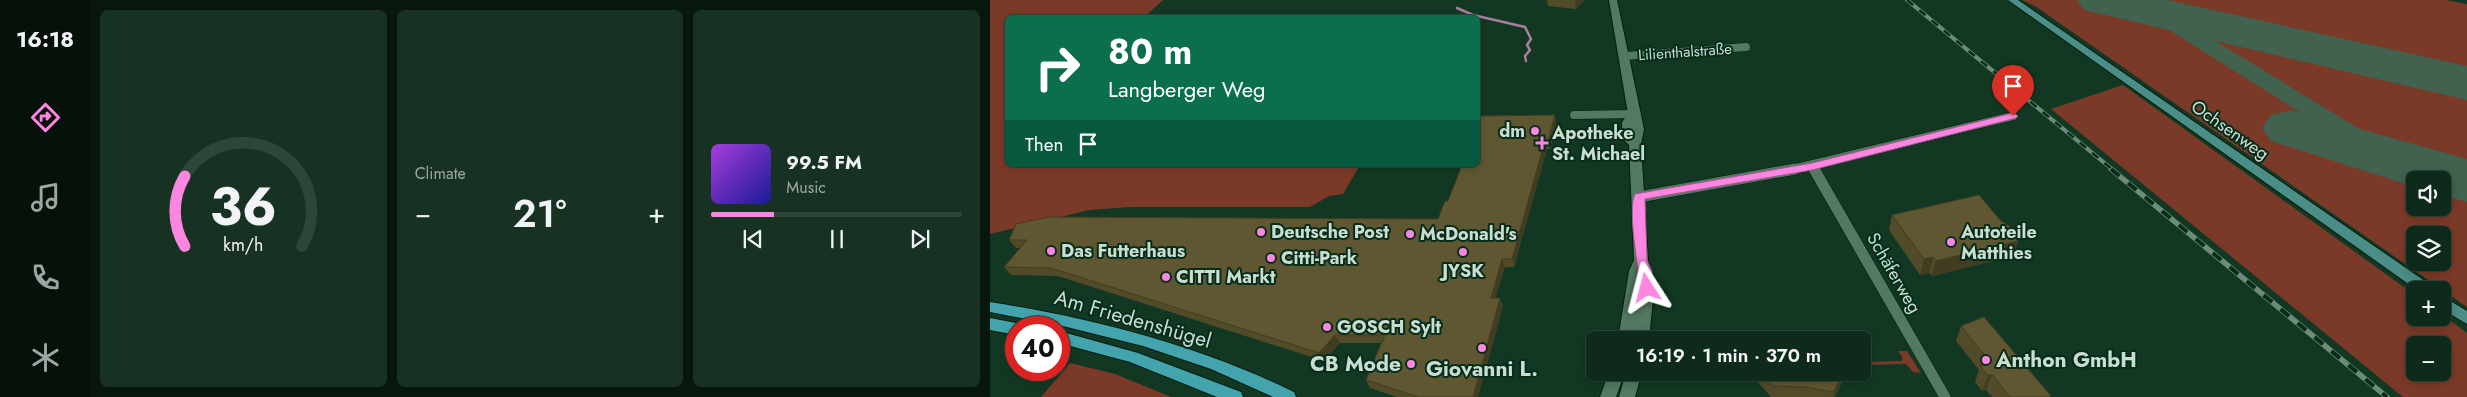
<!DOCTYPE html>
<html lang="en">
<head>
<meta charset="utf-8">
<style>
	:root { --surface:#0e2a1a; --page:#173223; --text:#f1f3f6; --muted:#9ba7a2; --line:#2e4639; --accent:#fd86e1 }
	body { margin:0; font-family:Jost,sans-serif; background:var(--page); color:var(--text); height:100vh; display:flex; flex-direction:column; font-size:19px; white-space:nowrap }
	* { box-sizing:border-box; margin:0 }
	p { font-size:16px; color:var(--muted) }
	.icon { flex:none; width:28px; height:28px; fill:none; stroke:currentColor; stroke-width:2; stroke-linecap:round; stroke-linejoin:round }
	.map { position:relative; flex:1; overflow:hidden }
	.side { display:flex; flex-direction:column; gap:10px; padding:10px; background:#08170e; width:900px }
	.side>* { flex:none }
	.top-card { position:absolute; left:15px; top:15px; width:475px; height:152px; border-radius:8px; box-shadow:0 2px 8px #0003,0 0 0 1px var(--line); background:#0b6e4f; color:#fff; overflow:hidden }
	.controls { position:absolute; left:1416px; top:171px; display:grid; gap:10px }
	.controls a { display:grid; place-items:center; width:45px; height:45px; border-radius:8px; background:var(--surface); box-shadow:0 2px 8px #0003,0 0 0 1px var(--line); font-size:25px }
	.speed { position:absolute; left:15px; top:316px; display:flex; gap:10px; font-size:25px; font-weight:700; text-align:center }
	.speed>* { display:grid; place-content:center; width:65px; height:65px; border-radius:50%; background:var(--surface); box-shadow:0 2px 8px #0003,0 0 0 1px var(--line); line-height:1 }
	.speed .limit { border:8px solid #d22; background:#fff; color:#111 }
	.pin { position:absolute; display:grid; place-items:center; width:42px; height:42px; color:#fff; margin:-51px -21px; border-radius:50% 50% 50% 0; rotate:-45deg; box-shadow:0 0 5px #0007 }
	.pin .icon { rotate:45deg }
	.me { position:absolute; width:55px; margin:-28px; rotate:351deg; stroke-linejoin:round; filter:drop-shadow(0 0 4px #0008) }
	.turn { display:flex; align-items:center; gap:18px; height:105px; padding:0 20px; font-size:22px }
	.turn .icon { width:65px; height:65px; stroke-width:2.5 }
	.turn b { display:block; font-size:35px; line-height:42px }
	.then { display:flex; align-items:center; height:48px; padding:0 20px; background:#0003; gap:10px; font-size:19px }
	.big { font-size:38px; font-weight:600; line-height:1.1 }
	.side .widget { flex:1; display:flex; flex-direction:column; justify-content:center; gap:8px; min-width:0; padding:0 18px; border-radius:8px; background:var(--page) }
	.side .dial { align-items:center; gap:0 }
	.dial svg { height:130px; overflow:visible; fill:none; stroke:var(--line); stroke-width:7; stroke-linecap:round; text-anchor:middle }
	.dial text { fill:var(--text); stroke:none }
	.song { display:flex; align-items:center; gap:15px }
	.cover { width:60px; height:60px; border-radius:8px; background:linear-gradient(135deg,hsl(280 70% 55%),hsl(240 70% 35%)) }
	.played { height:5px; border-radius:2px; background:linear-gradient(90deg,var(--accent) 25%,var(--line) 25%) }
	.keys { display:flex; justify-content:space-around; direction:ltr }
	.heat { display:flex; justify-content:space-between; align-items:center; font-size:28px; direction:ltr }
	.side .tiles { flex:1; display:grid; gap:10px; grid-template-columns:repeat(3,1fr) }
	.trip { position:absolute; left:596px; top:331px; width:285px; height:50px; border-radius:8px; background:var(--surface); box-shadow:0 2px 8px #0003,0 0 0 1px var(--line); font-weight:600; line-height:50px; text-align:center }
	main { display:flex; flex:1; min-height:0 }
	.menu { display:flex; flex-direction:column; width:90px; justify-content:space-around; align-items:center; background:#06110a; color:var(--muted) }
	.menu .icon { width:35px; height:35px }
	.menu .active { color:var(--accent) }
	.menu b { font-size:22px; color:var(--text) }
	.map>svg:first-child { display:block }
	.green { fill:#7b3a27; fill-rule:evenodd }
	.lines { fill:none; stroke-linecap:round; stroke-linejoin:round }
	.stream { stroke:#a57f9c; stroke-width:2.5 }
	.taxiway { fill:#40624e; fill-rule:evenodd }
	.runway { fill:#40624e; fill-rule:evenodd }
	.minor-far1-casing { stroke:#021d0f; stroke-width:9 }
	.minor-casing { stroke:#021d0f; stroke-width:12 }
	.tertiary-casing { stroke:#021d0f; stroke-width:2 }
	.secondary-casing { stroke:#021d0f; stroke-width:2 }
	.primary-casing { stroke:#021d0f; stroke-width:2 }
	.minor-far1 { stroke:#537961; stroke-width:8 }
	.minor { stroke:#537961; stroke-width:11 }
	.tertiary { fill:#537961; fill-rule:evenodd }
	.secondary { fill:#4b8e87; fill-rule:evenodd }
	.primary { fill:#43a4ad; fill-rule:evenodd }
	.rail-far1-casing { stroke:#6e8b7a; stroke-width:4 }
	.rail-casing { stroke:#6e8b7a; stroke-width:5.5 }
	.rail-far1 { stroke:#062d1a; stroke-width:2.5; stroke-dasharray:8; stroke-linecap:butt }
	.rail { stroke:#062d1a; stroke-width:4; stroke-dasharray:11; stroke-linecap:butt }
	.wall { fill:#524b2a }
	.shaded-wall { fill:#423d22 }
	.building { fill:#5f5731; stroke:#423d22 }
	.route { fill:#fd86e1; stroke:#a45792 }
	.poi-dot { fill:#fd86e1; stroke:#062d1a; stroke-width:2 }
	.labels { text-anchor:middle; stroke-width:4; stroke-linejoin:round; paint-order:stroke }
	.far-street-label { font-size:15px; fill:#c9ddd0; stroke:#062d1a }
	.street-label { font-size:18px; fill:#c9ddd0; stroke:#062d1a }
	.poi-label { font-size:18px; font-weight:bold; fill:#c9ddd0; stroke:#062d1a; text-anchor:start }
	.near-street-label { font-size:21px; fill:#c9ddd0; stroke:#062d1a }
	.near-poi-label { font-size:21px; font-weight:bold; fill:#c9ddd0; stroke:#062d1a; text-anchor:start }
</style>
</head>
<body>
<main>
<nav class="menu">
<b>16:18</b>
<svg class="icon active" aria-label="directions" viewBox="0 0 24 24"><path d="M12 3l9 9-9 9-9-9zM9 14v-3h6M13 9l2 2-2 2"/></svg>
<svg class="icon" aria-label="music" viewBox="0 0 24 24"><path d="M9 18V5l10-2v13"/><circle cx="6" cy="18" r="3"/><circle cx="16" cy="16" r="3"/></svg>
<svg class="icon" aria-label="phone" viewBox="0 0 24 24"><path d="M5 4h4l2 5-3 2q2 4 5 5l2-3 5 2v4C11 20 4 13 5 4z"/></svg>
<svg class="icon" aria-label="climate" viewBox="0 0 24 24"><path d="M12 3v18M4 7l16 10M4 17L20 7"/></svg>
</nav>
<section class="side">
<div class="tiles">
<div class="widget dial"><svg viewBox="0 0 100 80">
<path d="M14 69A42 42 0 1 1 86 69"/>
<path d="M14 69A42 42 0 0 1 14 26" stroke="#fd86e1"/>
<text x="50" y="56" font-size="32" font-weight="700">36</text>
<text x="50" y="72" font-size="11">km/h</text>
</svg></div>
<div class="widget"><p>Climate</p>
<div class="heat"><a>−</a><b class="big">21°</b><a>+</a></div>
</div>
<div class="widget">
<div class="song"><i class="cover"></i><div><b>99.5 FM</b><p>Music</p></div></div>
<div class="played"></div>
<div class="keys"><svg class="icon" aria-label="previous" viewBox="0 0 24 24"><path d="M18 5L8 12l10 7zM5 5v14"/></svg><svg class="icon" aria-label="pause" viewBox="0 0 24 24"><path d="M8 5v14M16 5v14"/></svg><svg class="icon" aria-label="next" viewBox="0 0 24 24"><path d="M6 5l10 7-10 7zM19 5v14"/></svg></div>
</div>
</div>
</section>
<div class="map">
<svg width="1477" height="397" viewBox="0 0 1477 397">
	<rect width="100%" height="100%" fill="#123823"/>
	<!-- green -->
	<path class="green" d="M0 0H173L154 17 18 18V165H370L353 194 339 196 320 207H140L99 210 0 234Z
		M1032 0H1455L1477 4V307L1045 6ZM1425 180H1452V208H1425ZM1425 235H1452V262H1425Z
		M1133 85 1425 295V318H1452L1453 315 1477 333V397H1413L1061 109ZM1425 345H1452V372H1425Z
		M908 351H917L931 373 923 372 916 364 873 365V362L912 361V357Z
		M80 363 125 374 181 397H51Z"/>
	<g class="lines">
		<!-- stream -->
		<path class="stream" d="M467 8 483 15 535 27 541 39 537 45 540 50 535 56 536 61"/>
		<!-- taxiway -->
		<path class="taxiway" d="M1164 6 1171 8 1409 153 1412 158 1409 163 1400 166 1391 163 1157 16 1154 12 1157 8Z"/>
		<!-- runway -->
		<path class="runway" d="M1087 0H1177L1477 66V100L1094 10Z
			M1302 110 1477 159V202L1452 195V180H1425V187L1281 141 1272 128 1281 115Z"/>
		<!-- minor-far1 casing -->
		<g class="minor-far1-casing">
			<path id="minor-far1" d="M635 56 756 47
				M584 115 644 114
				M822 166 824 170
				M798 170 1023 116"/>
		</g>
		<!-- minor casing -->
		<g class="minor-casing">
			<path id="minor" d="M824 169 955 397
				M649 197 805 169"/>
		</g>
		<!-- tertiary casing -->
		<g class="tertiary-casing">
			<path id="tertiary" d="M619 0H627L654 129 651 144 658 260 664 289 659 340H628L639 271 644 260 639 145 632 138V122L638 114Z
				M619 372H635L626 397H610Z
				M636 372H652L645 397H629Z"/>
		</g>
		<!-- secondary casing -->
		<g class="secondary-casing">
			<path id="secondary" d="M1018 0H1028L1442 286 1444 290H1427Z
				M1452 296 1477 311V324L1452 309Z"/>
		</g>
		<!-- primary casing -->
		<g class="primary-casing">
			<path id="primary" d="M0 302C106 319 207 345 304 392L306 397H283L221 369 153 346 77 327 0 312Z
				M0 318 26 323 33 328H26V335L0 330Z
				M69 331 148 353 251 392 253 397H227L140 362 69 343Z"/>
		</g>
		<!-- minor-far1 -->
		<use href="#minor-far1" class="minor-far1"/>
		<!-- minor -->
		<use href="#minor" class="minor"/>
		<!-- tertiary -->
		<use href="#tertiary" class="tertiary"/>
		<!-- secondary -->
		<use href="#secondary" class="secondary"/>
		<!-- primary -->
		<use href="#primary" class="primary"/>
		<!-- rail-far1 casing -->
		<g class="rail-far1-casing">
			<path id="rail-far1" d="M917 0 1123 170"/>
		</g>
		<!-- rail casing -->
		<g class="rail-casing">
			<path id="rail" d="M1121 169 1397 397"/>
		</g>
		<!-- rail-far1 -->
		<use href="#rail-far1" class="rail-far1"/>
		<!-- rail -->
		<use href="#rail" class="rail"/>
	</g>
	<!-- wall -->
	<path class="wall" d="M557 0H594L586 9 558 6Z
		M566 123 560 149H557L524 267H515L505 298H510L513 306 488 397H407L380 388 376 380 391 343H350L334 361 68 276 21 275 14 267 31 248H26L19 240 448 219 458 201Z
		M902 215 1010 220 1022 228 1021 231 1027 234 1026 238 1028 241 1023 256 942 276 939 273 930 275 899 230Z
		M971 326 1061 397H1002L996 390 992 391 985 382 989 370 966 341Z
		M759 372H857L845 397H781Z"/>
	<!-- shaded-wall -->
	<path class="shaded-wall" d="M585 0H594L586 9Z
		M565 115 566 123 560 149 558 141Z
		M555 141 557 149 524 267 522 259Z
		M1022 228 1017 243 1027 234 1025 242 1028 241 1023 256 942 276 946 261Z
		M943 257 939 273 930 275 934 259Z
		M512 259 515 267 503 306 501 298Z
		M510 298 513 306 488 397H483Z
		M345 335 350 343 334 361 329 353Z
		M853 372H857L845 397H843L844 392Z
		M1002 374 996 390 992 391 998 376Z"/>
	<!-- building -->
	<path class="building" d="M565 115 558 141H555L522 259H512L501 298H510L483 397H429L376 380 395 335H345L329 353 61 268 14 267 37 240H19L26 224 58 217 448 219 455 201H458L472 165H488V125L491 116Z
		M989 195 1010 220 1022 228 1020 231 1027 234 1025 237 1028 241 946 261 943 257 934 259 902 215Z
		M994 317 1061 396 1059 397H1020L1002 374 998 376 990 366 1001 363 971 326Z
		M770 372H853L844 392 815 387 783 386Z"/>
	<!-- route -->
	<path class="route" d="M1023 113 1028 116 1026 118 822 170 655 199 657 260 662 271 663 288 657 293 650 288C649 268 637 211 645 194L822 163Z"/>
	<!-- markers -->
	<g class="poi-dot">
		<circle cx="545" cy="131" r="5"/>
		<path d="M549.5 135.5h5v5h5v5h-5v5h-5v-5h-5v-5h5z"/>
		<circle cx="271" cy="232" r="5"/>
		<circle cx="420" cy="234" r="5"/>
		<circle cx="961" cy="242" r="5"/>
		<circle cx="61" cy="251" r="5"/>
		<circle cx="473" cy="252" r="5"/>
		<circle cx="281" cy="258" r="5"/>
		<circle cx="176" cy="277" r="5"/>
		<circle cx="337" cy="327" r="5"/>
		<circle cx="492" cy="348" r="5"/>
		<circle cx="996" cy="360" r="5"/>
		<circle cx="421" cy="364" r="5"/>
	</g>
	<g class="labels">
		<!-- far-street labels -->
		<g class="far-street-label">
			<text transform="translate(695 52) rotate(-4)" y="5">Lilienthalstraße</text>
		</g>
		<!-- street labels -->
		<g class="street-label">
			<text transform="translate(1240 130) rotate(35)" y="6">Ochsenweg</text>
			<text transform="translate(904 273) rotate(60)" y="6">Schäferweg</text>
		</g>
		<!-- poi labels -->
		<g class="poi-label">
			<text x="535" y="137" text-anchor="end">dm</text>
			<text x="562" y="139">Apotheke<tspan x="562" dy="21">St. Michael</tspan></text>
			<text x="281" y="238">Deutsche Post</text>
			<text x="971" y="238">Autoteile<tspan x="971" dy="21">Matthies</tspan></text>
			<text x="430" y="240">McDonald's</text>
			<text x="71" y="257">Das Futterhaus</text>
			<text x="291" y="264">Citti-Park</text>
			<text x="473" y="277" text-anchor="middle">JYSK</text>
			<text x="186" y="283">CITTI Markt</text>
			<text x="347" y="333">GOSCH Sylt</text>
		</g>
		<!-- near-street labels -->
		<g class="near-street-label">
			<text transform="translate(143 319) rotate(16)" y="7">Am Friedenshügel</text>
		</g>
		<!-- near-poi labels -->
		<g class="near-poi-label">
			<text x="1006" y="367">Anthon GmbH</text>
			<text x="411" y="371" text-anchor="end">CB Mode</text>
			<text x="492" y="376" text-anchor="middle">Giovanni L.</text>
		</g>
	</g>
</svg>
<div class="controls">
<a><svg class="icon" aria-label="sound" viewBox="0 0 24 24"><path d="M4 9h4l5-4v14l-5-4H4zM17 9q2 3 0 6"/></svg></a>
<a><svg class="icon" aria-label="layers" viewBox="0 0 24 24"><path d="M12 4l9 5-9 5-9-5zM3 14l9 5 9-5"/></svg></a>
<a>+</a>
<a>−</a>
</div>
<div class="speed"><div class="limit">40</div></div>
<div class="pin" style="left:1023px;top:116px;background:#d93025"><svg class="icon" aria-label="arrive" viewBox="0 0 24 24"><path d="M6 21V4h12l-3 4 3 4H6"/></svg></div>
<svg class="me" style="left:657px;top:288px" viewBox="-20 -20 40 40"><path d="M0-17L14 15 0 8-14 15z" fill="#fd86e1" stroke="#fff" stroke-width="4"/></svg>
<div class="trip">16:19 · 1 min · 370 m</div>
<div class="top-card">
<div class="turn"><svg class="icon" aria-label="right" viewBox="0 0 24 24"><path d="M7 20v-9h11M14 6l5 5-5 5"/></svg><div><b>80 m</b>Langberger Weg</div></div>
<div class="then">Then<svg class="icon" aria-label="arrive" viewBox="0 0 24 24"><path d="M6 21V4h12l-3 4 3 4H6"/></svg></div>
</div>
</div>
</main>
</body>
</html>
